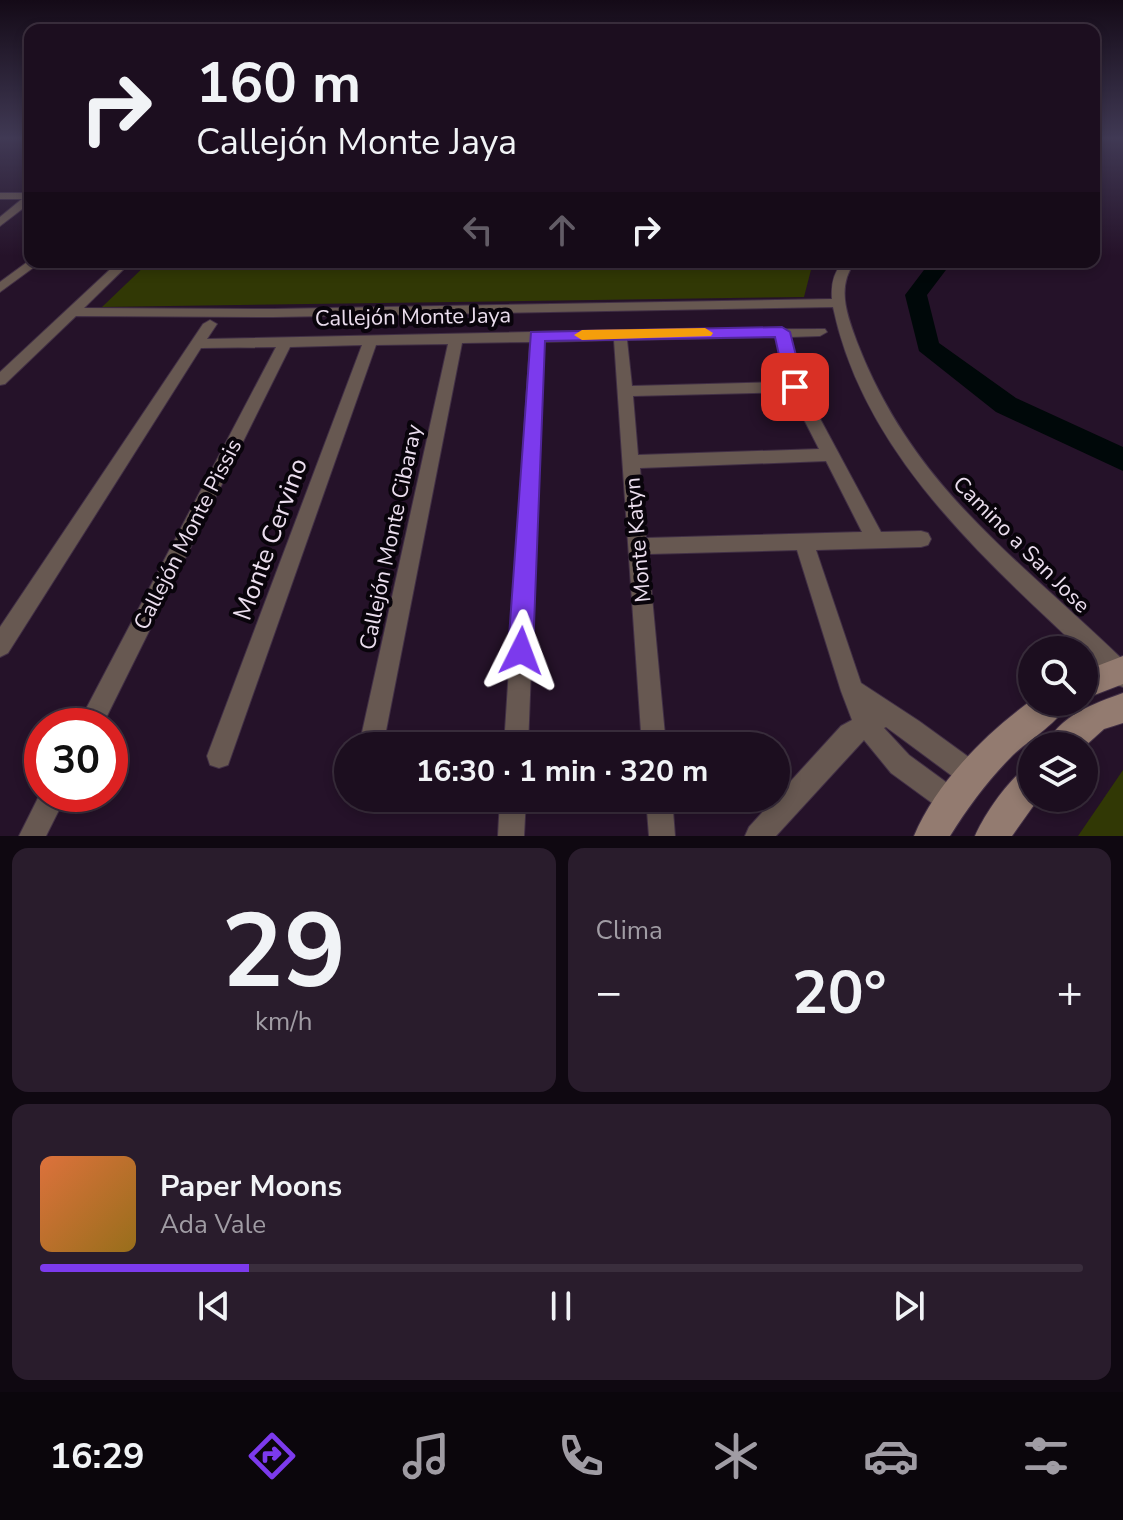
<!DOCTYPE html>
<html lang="es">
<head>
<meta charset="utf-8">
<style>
	:root { --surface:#1c0e1f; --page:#291c2c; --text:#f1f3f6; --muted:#a09ca4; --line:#3a2e3d; --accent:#7c3aed }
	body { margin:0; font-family:"Nunito Sans",sans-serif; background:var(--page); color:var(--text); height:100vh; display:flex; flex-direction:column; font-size:30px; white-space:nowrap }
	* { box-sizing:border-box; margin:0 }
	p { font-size:26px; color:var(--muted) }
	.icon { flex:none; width:44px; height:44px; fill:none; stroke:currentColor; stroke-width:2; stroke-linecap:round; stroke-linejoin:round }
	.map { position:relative; height:836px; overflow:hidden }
	.panel { display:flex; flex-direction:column; gap:12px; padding:12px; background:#0f0811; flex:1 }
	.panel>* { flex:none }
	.top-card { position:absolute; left:24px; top:24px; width:1076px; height:244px; border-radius:16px; box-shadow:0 4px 12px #0003,0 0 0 2px var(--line); background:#1c0e1f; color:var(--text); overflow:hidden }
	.tools { position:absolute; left:1018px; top:636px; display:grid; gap:16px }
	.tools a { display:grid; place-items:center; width:80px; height:80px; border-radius:50%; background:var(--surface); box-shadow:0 4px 12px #0003,0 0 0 2px var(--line); font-size:40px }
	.speed { position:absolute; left:24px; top:708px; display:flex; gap:16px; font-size:40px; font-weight:700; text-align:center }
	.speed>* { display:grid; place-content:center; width:104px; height:104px; border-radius:50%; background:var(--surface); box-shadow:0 4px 12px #0003,0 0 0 2px var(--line); line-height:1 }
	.speed .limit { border:12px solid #d22; background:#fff; color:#111 }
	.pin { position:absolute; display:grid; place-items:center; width:68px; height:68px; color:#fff; margin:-34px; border-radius:16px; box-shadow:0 4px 12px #0006 }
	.me { position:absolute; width:88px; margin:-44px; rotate:3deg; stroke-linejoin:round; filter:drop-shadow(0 0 6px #0008) }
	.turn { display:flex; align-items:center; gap:28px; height:168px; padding:0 40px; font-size:36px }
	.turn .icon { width:104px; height:104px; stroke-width:2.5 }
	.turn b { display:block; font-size:56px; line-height:68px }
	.lanes { display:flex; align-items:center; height:76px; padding:0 40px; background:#0003; justify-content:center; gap:40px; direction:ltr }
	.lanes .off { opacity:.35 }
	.big { font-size:60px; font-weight:700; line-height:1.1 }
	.panel .tile { flex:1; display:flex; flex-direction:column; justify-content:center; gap:12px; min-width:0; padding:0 28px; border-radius:16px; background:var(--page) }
	.panel .dial { align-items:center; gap:0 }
	.dial b { font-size:104px; line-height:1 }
	.song { display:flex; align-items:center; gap:24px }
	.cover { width:96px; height:96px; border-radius:12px; background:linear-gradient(135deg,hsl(20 70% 55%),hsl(40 70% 35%)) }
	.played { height:8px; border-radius:4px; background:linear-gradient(90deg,var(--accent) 20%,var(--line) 20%) }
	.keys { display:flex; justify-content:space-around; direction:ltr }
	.heat { display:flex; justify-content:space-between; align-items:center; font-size:44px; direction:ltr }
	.panel .tiles { flex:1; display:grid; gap:12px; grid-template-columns:1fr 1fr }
	.tile:last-child { grid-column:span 2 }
	.trip { position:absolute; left:334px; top:732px; width:456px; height:80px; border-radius:40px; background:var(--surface); box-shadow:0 4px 12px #0003,0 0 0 2px var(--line); font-weight:700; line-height:80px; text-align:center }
	.dock { display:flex; height:128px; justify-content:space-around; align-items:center; background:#0b060c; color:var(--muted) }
	.dock .icon { width:56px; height:56px }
	.dock .current { color:var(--accent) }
	.dock b { font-size:36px; color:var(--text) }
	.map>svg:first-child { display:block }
	.green { fill:#313805 }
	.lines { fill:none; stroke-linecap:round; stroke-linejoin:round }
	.river { fill:#000809; fill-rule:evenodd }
	.street-casing { stroke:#412f45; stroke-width:2 }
	.secondary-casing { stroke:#412f45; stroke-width:2 }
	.street { fill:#675851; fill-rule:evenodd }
	.secondary { fill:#937b70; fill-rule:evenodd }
	.route { fill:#7c3aed; stroke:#51269a; stroke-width:2 }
	.slow { fill:#f59e0b }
	.labels { text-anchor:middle; stroke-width:8; stroke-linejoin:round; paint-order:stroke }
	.street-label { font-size:22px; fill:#ebdeee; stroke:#09040b }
	.near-street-label { font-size:26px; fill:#ebdeee; stroke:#09040b }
</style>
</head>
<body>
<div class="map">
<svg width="1123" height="836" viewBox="0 0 1123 836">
	<rect width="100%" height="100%" fill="#251229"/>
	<!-- green -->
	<path class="green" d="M149 262H813L804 297 102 307Z
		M1123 770V836H1078Z"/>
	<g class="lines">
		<!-- river -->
		<path class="river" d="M930 262H952L927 295 939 343 1016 398 1123 447V471L996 412 919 351 905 295Z"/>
		<!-- street casing -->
		<g class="street-casing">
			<path id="street" d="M0 193H30V203L0 226V217L22 199H0Z
				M30 260 41 262 0 292V282Z
				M118 262H131L84 308 274 309 832 299C831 285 833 273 843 262H855C836 287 847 315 857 342 913 488 1017 557 1123 660V687L1115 684 1084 653V650H1081C979 554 863 451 833 307L274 317 76 316 5 384 0 385V372Z
				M210 320 217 324 207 339 620 330 825 329 827 332 820 336 790 337 803 387 881 532 921 531 928 533 931 539 928 545 921 547 816 550 861 683 919 721 981 766 985 775 981 784 972 788 963 784 886 727 884 728 909 755 961 793 965 802 961 811 952 815 943 811 891 773 864 740 776 836H745L749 827 841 726 852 720 841 691 797 550 648 554 666 746H642L614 340 544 342 528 746H504L530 342 462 343 383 746H359L448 344 376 345 228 765 219 768 210 765 207 756 362 345 290 347 102 726H77L276 347 201 348 8 653 0 657V627L203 324ZM776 337 786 382 632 386 627 340ZM790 392 819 449 638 455 633 396ZM826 461 862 532 646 538 640 468Z
				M42 790V794H67L46 836H19Z
				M500 798H526L524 836H498Z
				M646 798H672L675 836H649Z"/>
		</g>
		<!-- secondary casing -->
		<g class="secondary-casing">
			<path id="secondary" d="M1123 656V684L1084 699V671Z
				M1123 693V723L1104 729 1084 747 1046 746C1058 716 1095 703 1123 693Z
				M1032 700V702H1068C1059 723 1030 739 1013 755 989 779 968 807 950 836H914C936 783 986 733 1032 700Z
				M1032 765V798H1039L1012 836H975C984 815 1012 773 1032 765Z"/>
		</g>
		<!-- street -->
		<use href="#street" class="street"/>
		<!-- secondary -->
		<use href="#secondary" class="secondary"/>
	</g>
	<!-- sky -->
	<linearGradient id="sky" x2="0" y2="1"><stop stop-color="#140a17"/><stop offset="0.54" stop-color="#403954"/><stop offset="1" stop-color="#403954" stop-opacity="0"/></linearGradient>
	<rect width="1123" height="256" fill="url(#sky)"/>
	<!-- route -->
	<path class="route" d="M782 327 790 332 804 387 795 393 786 387 775 337 545 341 533 651 529 660 521 664 512 660 508 651 531 332Z"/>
	<!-- slow -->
	<path class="slow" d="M705 328 713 333 711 336 582 340 574 335 582 330Z"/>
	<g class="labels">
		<!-- street labels -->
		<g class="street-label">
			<text transform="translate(413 316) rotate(-1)" y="8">Callejón Monte Jaya</text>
			<text transform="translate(187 534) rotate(-63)" y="8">Callejón Monte Pissis</text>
			<text transform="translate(390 537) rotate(-78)" y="8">Callejón Monte Cibaray</text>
			<text transform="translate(637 540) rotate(-95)" y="8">Monte Katyn</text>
			<text transform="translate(1022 544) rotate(45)" y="8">Camino a San Jose</text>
		</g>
		<!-- near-street labels -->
		<g class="near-street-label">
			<text transform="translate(270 539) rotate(-70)" y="9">Monte Cervino</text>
		</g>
	</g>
</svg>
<div class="tools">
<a><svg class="icon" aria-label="search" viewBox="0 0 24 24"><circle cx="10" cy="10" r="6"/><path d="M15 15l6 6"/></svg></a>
<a><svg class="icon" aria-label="layers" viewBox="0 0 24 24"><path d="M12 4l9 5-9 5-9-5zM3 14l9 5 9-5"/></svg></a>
</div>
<div class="speed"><div class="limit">30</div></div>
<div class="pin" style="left:795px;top:387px;background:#d93025"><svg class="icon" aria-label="arrive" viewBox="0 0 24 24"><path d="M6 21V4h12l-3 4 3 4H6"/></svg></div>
<svg class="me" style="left:521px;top:651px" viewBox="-20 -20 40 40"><path d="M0-17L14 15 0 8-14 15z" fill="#7c3aed" stroke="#fff" stroke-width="4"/></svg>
<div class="trip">16:30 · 1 min · 320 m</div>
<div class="top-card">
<div class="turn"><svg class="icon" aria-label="right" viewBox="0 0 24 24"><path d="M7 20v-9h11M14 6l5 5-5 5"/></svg><div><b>160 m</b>Callejón Monte Jaya</div></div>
<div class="lanes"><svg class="icon off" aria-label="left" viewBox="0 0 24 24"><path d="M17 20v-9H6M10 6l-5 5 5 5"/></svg><svg class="icon off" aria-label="ahead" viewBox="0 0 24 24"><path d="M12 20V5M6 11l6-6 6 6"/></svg><svg class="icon" aria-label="right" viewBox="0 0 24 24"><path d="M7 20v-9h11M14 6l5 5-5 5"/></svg></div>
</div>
</div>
<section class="panel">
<div class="tiles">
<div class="tile dial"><b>29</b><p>km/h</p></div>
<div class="tile"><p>Clima</p>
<div class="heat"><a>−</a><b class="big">20°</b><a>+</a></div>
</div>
<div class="tile">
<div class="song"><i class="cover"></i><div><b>Paper Moons</b><p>Ada Vale</p></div></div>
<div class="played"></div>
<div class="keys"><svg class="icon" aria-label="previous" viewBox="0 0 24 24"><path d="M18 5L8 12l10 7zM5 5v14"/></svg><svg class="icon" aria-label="pause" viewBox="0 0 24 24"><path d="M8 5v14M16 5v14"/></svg><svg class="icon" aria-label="next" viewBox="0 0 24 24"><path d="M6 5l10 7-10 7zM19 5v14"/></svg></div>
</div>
</div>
</section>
<nav class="dock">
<b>16:29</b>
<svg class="icon current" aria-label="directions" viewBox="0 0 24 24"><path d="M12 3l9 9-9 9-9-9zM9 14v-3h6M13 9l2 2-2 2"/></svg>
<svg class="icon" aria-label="music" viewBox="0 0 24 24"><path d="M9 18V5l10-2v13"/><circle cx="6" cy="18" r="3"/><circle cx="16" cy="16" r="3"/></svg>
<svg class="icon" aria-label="phone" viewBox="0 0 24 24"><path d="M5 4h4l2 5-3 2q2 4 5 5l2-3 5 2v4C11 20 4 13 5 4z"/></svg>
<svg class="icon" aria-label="climate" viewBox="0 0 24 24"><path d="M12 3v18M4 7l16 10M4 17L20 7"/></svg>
<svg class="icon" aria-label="car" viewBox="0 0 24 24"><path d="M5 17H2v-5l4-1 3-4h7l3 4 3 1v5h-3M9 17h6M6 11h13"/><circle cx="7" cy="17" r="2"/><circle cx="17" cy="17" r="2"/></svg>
<svg class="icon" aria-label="filters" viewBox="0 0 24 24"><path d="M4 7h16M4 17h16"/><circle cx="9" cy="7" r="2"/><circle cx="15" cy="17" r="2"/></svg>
</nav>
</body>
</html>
